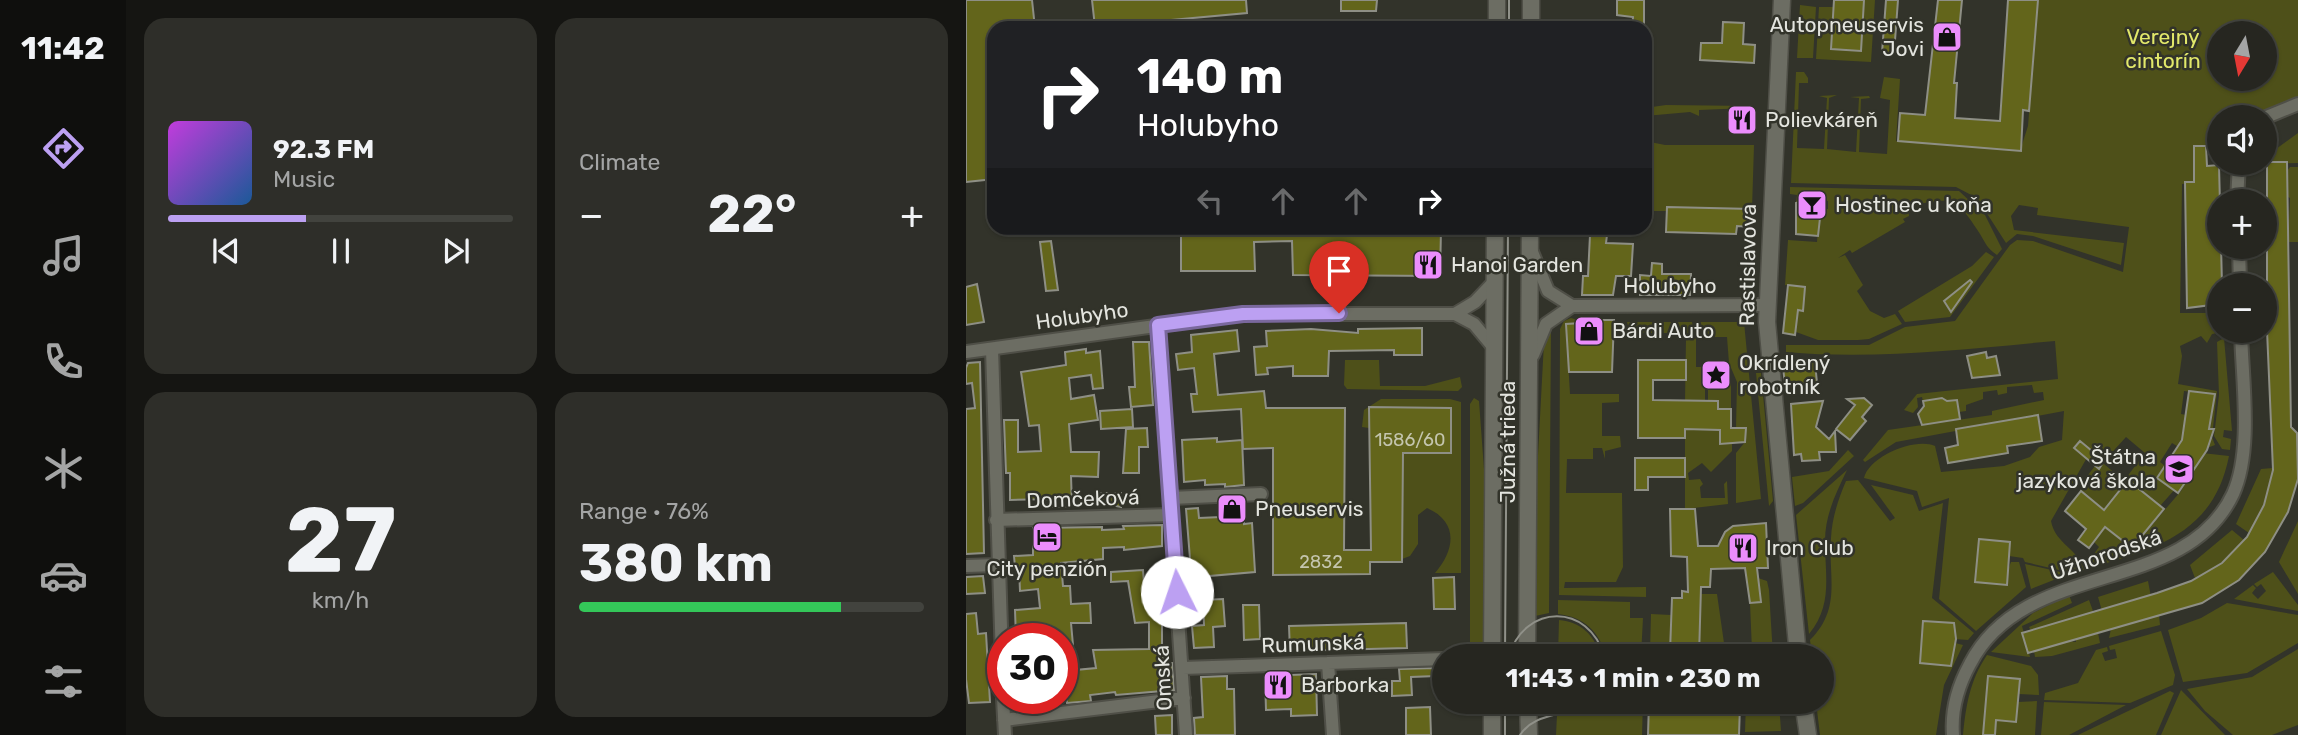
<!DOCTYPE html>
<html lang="en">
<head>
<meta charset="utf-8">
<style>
	:root { --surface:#262620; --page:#2e2e29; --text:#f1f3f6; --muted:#a4a5a5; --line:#42433e; --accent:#bca0f2 }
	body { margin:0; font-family:Rubik,sans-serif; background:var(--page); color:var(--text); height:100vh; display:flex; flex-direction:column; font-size:26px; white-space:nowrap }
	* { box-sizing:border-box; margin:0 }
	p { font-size:23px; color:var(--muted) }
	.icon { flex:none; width:38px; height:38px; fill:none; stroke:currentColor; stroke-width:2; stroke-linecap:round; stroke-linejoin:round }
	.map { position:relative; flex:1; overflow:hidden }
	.side { display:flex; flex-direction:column; gap:18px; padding:18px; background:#151512; width:840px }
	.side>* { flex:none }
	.banner { position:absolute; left:21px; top:21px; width:665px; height:214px; border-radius:21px; box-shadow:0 2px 5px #0004,0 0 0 2px var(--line); background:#202124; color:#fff; overflow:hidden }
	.needle { width:46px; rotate:190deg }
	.buttons { position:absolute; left:1241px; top:21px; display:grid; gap:14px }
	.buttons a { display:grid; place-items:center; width:70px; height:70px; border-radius:50%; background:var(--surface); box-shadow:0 2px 5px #0004,0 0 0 2px var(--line); font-size:35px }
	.speed { position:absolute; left:21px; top:623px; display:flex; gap:14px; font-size:35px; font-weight:700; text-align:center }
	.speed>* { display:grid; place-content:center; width:91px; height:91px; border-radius:50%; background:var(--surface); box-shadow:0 2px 5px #0004,0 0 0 2px var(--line); line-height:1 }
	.speed .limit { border:10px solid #d22; background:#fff; color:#111 }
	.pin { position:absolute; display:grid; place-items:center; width:60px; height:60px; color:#fff; margin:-72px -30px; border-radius:50% 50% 50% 0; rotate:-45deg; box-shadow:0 0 7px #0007 }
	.pin .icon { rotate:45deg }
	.me { position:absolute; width:77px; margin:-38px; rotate:356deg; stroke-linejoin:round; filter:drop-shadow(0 0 5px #0008) }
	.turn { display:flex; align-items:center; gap:24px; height:147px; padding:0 35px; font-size:32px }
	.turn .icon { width:91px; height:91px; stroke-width:2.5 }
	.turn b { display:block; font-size:49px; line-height:60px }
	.lanes { display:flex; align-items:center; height:66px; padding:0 35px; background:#0003; justify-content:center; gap:35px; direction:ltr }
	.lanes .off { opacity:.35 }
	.big { font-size:52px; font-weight:700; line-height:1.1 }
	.side .tile { flex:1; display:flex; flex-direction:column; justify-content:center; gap:10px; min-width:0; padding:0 24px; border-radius:21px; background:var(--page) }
	.side .dial { align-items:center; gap:0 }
	.dial b { font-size:91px; line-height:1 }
	.song { display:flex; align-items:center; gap:21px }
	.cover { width:84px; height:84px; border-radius:10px; background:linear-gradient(135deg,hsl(290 70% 55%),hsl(210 70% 35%)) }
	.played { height:7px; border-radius:4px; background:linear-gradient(90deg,var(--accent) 40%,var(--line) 40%) }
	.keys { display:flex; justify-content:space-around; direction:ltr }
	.heat { display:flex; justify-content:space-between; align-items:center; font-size:38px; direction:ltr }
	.charge { height:10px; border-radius:5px; background:linear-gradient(90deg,#34c759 76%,var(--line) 0) }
	.side .tiles { flex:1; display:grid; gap:18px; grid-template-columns:repeat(2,1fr) }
	.trip { position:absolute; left:466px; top:644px; width:402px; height:70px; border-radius:35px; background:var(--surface); box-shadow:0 2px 5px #0004,0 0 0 2px var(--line); font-weight:700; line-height:70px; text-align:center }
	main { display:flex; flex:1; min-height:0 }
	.tabs { display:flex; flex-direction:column; width:126px; justify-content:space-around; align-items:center; background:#0f0f0d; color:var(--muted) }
	.tabs .icon { width:49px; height:49px }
	.tabs .selected { color:var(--accent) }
	.tabs b { font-size:32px; color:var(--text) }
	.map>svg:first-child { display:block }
	.green { fill:#4e5019; fill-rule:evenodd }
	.building { fill:#63651b; stroke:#8e8f85; stroke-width:2 }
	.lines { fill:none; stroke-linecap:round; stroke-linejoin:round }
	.minor-casing { stroke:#4f4f47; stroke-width:16 }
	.tertiary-casing { stroke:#4f4f47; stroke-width:19 }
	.minor { stroke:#6c6d63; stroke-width:12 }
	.tertiary { stroke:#6c6d63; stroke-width:16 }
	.tram { stroke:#909189; stroke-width:2 }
	.route-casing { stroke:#7a689d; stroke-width:18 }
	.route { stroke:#bca0f2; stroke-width:12 }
	.labels { text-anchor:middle; stroke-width:5; stroke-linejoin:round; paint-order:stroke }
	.number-label { font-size:18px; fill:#c4c5ae }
	.poi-label { font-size:21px; fill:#e4e5df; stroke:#32332a; text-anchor:start }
	.park-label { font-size:21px; fill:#e2e86a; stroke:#32332a }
	.street-label { font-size:21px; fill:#e4e5df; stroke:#32332a }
</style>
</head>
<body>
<main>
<nav class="tabs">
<b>11:42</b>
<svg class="icon selected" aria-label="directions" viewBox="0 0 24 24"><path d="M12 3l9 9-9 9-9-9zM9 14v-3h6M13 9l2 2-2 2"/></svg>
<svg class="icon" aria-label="music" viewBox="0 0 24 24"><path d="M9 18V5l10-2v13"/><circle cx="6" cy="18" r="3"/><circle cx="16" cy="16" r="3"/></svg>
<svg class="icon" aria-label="phone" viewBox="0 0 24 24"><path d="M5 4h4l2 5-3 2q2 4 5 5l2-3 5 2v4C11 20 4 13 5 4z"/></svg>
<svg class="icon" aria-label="climate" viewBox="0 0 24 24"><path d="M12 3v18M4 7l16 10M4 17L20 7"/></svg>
<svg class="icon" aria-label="car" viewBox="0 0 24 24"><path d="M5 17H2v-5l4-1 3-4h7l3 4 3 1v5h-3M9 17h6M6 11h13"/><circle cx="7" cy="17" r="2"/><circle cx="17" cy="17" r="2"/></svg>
<svg class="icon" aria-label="filters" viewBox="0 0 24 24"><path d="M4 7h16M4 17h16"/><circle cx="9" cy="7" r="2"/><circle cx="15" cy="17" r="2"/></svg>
</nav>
<section class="side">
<div class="tiles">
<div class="tile">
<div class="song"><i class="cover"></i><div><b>92.3 FM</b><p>Music</p></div></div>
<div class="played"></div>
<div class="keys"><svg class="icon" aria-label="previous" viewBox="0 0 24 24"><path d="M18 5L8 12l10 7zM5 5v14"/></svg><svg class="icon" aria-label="pause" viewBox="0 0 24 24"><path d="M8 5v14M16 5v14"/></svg><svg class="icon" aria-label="next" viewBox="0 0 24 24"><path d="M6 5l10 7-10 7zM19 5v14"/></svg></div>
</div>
<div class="tile"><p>Climate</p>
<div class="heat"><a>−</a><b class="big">22°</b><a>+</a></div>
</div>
<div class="tile dial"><b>27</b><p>km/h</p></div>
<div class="tile"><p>Range · 76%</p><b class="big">380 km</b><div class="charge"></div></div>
</div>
</section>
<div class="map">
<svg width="1332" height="735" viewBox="0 0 1332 735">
	<rect width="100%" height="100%" fill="#32332a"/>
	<!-- green -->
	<path class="green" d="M898 0H909L905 62 850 59 853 7H868L895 51Z
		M1072 0H1332V100L1290 117H1253V131L1240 132V146H1228V178L1232 182 1216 184 1214 313H1253V331L1258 332 1246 334 1241 343 1235 336 1214 346 1216 356 1212 384 1251 391 1246 437 1249 445 1241 448 1249 395 1218 391 1215 414 1220 415 1219 451 1206 443 1194 462 1199 466 1191 479 1210 488 1194 506 1160 478 1179 453 1160 437 1141 458 1127 447 1085 521C1089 544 1113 549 1118 570L1106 573 1059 562 1057 558 1043 556 1044 542 1013 539 1042 570 1045 562H1053L1060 587 1010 631 973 599 983 498 956 507 951 491 898 478C903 456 950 437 969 446L975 472 1038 466 1064 457 1073 447 1096 440 1098 411 930 442 899 462 897 460 922 430 1026 415V411L1078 400 1077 392 1068 393 1066 385 1041 387V393L1032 395 1031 390 1017 392V399L1000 405V411L993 412 991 400 981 401 975 398 957 401 956 397 951 398 952 407 947 413 938 410 951 394 1092 379 1089 341C1000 349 909 360 820 352V345H903L939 327 989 321 1044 245 1051 240 1067 241 1157 272 1163 227 1071 215 1072 208 1053 205 1045 216 1048 230 1158 243 1155 265 1067 236 1051 234 1040 243 1011 198 990 187 825 183 830 72H838L842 78V83H833L831 148 858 149 861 98 853 96 871 95 863 98 861 149 890 152 893 98 884 97 903 96 904 98 895 99 893 152 921 154 924 100 914 98 918 77 934 79 930 141 1054 151 1062 126ZM1253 33H1298V79H1253Z
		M834 5 850 7 847 58H831Z
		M700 105 785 106 789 108 788 128H782V108L733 110V116L724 112 679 116V108Z
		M1332 133V163L1295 164 1298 163 1299 157Z
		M679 141 699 145H788L786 209 701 207 700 211H679Z
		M1324 167H1332V242H1322L1324 198 1322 197 1321 171Z
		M824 187 993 191 1019 215 1036 249 1031 255C1021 248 1020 244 1014 234 988 194 988 198 942 206L943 216 937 219 939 222 886 253 884 250 872 258 879 255 897 285 891 291 904 311 918 318 929 314 936 324 903 339 892 340H852L830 332 832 310 836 311 838 287 819 285 822 240 851 242 853 213 856 209H862V201L842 199 830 203 831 195 824 194Z
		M1020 252 1028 257 984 317 939 322 932 311 1006 266Z
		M605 318 615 321V323L600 324 604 394H653V402L636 403V436H654L655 447 639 451V459L636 448H627V459H601L600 493H656L657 567 650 582H599L598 588 680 587V597L593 595 594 329 598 321Z
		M661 322H726L728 333H664Z
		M733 322H778L795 499 770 503V453L779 442 780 429 770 428 771 382 763 363 761 337H740Z
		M585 324 583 613 569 616 571 474 578 342Z
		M720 338H730V367H739V401H719Z
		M1258 338 1266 431 1258 430 1257 437 1265 439 1264 450 1256 449 1248 436 1253 395 1251 342Z
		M379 360H413L414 386H459L494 377 496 387 492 391 381 389 378 385Z
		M742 367H759V381H765V409H752V401H742Z
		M790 373H795L807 501 803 506Z
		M508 398 513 401 519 483 518 656H504V404Z
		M415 399H484L495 402V573H469C489 550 493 522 461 508L452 515V544L444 556 436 559 437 453H485V408L404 407 403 428 396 427 398 410Z
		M719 429 754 430V443L766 444V451L745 472 736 463 722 473 723 480 734 479 737 484 734 487 735 498H759L758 484 761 481 762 504 719 509Z
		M882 450 888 456 837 503 829 506 826 477 863 471Z
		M1236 453 1263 456C1248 533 1190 549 1123 568L1122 562 1133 547 1128 542 1163 485 1145 532 1166 548 1215 491Z
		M1137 463 1160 483 1138 510 1115 491 1118 480 1129 466 1133 469Z
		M1307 468 1298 505 1283 533 1270 524 1295 469Z
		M881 470C870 493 859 515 859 541 859 576 867 605 843 634L830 515Z
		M892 480 924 521 929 518 905 485 947 495 953 511 977 503 966 598 1008 633 1002 640 989 639 988 623 957 621 954 663 985 666 989 643 997 645 978 685 970 735H854L850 702H856V656H846L844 640C876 608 862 577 865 538 866 518 872 500 880 481Z
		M1332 521V594L1313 562Z
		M1266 530 1278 540 1256 563 1229 578 1224 565Z
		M1059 564 1103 574 1065 589Z
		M1307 572 1332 605V611L1268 599 1287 585 1290 588 1286 593 1292 599 1300 591 1295 584 1291 587 1288 584Z
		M792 578 801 581 803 590 807 656 786 651 784 603 795 601Z
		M1182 581 1185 597 1136 611 1132 597Z
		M730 594H751L759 650H766L765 656H733L734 606Z
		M1103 595 1106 603 1056 626 1064 657 1025 652 1067 613Z
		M592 600 664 602V618H677L675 656H640C633 631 618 617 592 614Z
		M1123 600 1127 611 1124 615 1065 631 1063 627Z
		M1261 603 1332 615V643L1281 673 1217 682 1202 630 1235 618Z
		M685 614 705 615 704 653 684 652Z
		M1193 615 1194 625 1143 638 1145 629Z
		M593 620C615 622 629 635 634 656H592Z
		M1195 631 1209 675 1207 685 1164 703 1078 700 1079 693 1112 683 1130 650 1141 647 1142 651 1136 653 1139 661 1151 658 1149 649 1144 650 1143 646Z
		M1132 633 1134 643 1086 656 1069 657 1068 651 1102 641 1110 642V639Z
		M1332 649V725L1306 735H1267L1239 711 1221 689 1286 677Z
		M1021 655 1065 666 1072 675 1073 695 1053 694 1019 719 1050 722 1052 702 1071 701 1069 735H997C1000 705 1004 680 1021 655Z
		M1215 690 1259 735H1195Z
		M1204 691 1208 693 1190 735H1112Z
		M622 702H677L676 735H590L591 715 614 708Z
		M780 702H813L815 731 779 732Z
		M1078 702 1160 705 1103 735H1075Z"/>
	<!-- building -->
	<path class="building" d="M0 0H66L69 28H28V179L0 182Z
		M126 0H280L281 13 129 27Z
		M375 0H411L410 11H375Z
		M651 0H678V28H666L667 17 651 15Z
		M868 0H898L895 51 865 49Z
		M920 0H932L928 54 916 53Z
		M972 0H996L988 83H991L989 118 1034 121 1042 0H1072L1063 111 1057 110 1055 151 932 141 934 113 959 115Z
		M757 22 778 23 777 44 789 45 788 63 734 60 735 43H756Z
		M1228 146H1240L1241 166 1253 165 1256 285H1253V304L1221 308 1219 182H1228Z
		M1301 162H1321L1325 427 1331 433 1332 479 1322 512 1299 552 1273 580 1236 603 1062 653 1056 633 1191 593 1225 581 1256 563 1281 537 1298 505 1307 470 1301 330Z
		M842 199 856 200 852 236 830 234V203Z
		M701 207 786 209 785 227 771 226 770 234 700 232Z
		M232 228 475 230 474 276 327 275 326 241 288 242 289 271H215V230H232Z
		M624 235H641L640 243 667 244 665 276H650L647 295H616L617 276H622Z
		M85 241 92 290 80 291 74 242Z
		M686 263 696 264V274H725L724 295H674V275L685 276Z
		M1004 280 1006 282 985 312 978 301Z
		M11 284 18 322 0 325V287Z
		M822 285 839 287 837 311 832 310 829 335 817 333Z
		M615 320H648L646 372H603L600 324 615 323Z
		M456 328V355H428V350L363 351 362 376H327V366L301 368 302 374 290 375 288 347 301 346 300 331 345 329 392 333V329Z
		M271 330 273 351 248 354 252 395 298 391 300 408H379L378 550H405L403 407 485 408V453H437L436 562H404V574L307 575V448L277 449 275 409 227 412 225 394H231L228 368 212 370 210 354 226 352 225 335Z
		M167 342H183L187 405 165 407 163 387H169Z
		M120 349V353L134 351 137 388 127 389 125 375 103 378 105 399 128 395 132 420 103 424 105 452H133L132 477 105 476 106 506 87 507V499L44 500V473H40L38 420H52V452L75 451 73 425 63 426 55 372 100 365 99 352Z
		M1020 352 1021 358 1030 356 1034 375 1006 378 1001 356Z
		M672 360H720V380H687V400L752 401V409H765V428H780L779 442 754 444V430L719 429V438H672Z
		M14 362 18 553 0 554V409L9 408 6 383 0 384V368L2 363Z
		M845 362H849L851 383 819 385 817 367Z
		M1223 391 1249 394 1243 429H1248L1241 450 1212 493 1191 478 1216 440Z
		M898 398 906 405 896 417 900 421 884 440 870 429 889 405 881 399Z
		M976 398 981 401 991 400 994 419 956 425 952 414 958 406 957 401Z
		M857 401 850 427 863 439 869 431 870 452H853L854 460 836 461 835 454 828 455 825 404Z
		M166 409 167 427 135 429 134 411Z
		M1072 415 1076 441 1041 446 1042 453 982 463 979 448 992 445 990 429Z
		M181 428 182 447H173V473H157L160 429Z
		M251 438V442L276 440 278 485 259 487V484L239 485V480L218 482 216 440Z
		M1114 441 1138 461 1133 469 1108 448Z
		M669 458H719V477H682V490H669Z
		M1162 480 1198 509 1166 548 1139 527 1123 548 1112 540 1120 529 1099 511 1115 491 1138 510Z
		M135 493H155V507L135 503Z
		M277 504 278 524 286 523 289 572 244 576 245 595 227 596 220 509 232 508 233 518 255 517V505Z
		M704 509H729L732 546H752L759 532 767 526 800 523 802 568H791L795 602 784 603 779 568 745 569 744 587H735L733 656 704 652 706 598H716V591L722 592 721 557 705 556Z
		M196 525V546L158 550V547L137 548V559L95 563 97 586H104L105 604 124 603 125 623H105L107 645 96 646V639H50L49 610 74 608 72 589 54 591 53 567H49L48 556 67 555V528L136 527V530L158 529 157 526Z
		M1013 539 1044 542 1041 585 1009 582Z
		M177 570 178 584 197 583 199 621H196V648L198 664 206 663 208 690 150 695 149 692 124 695 125 701 101 703 99 671 130 668 127 650 183 649V622L169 623 162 581 145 582V572Z
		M17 576 19 593 0 594V577Z
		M488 577 489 609H468L467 578Z
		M257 599 259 626 247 627 248 647 228 648 226 626 238 625 237 600Z
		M277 605H293L294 639 278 640Z
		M10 613 12 634 20 633 24 702 3 703 0 679V614Z
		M957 621 988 623 990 639 985 666 954 663Z
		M440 623 441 648 324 651 323 626Z
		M470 668V676L445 677 446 695 426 696V681H434L433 669Z
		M350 674 351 715 325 716V709L300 710 299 676Z
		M261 676V689H268L269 735H229L228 718 237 717 235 677Z
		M1022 676 1054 679 1050 722 1030 720 1029 735H1017Z
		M683 702 774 705 773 735H682Z
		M464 707 465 735H440V708Z
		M206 715V735H190L189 716Z"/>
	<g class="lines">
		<!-- minor casing -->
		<g class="minor-casing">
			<path id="minor" d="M1298 118 1332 104
				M1271 201 1273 163
				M1273 247 1274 285
				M566 252 582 291 606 306 801 305
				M489 314 509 302 529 281
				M192 325 220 735
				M26 349 37 690
				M0 352 277 314H489L508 324 528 348
				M567 355 580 324 606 306
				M205 498 295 494
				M30 520 205 515
				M0 566 31 565
				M362 663 367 735
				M217 668 478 659
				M37 698 39 735
				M38 720 218 698
				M987 735C985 710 992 686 1004 664 1059 557 1218 598 1267 494 1287 450 1276 379 1275 331"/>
		</g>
		<!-- tertiary casing -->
		<g class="tertiary-casing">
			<path id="tertiary" d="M816 0 801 322 832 656
				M531 28V0
				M565 28V0
				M526 656 529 228
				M561 656 564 228
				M526 702V735
				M562 702 563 735
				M837 702 842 735"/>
		</g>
		<!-- minor -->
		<use href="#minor" class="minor"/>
		<!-- tertiary -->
		<use href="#tertiary" class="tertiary"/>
		<!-- tram -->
		<path class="tram" d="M543 28V0
			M539 656 542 228
			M543 656C559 603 623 603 638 656
			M539 735V702
			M554 735C570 711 599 718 621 702"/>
	</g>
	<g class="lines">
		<!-- route casing -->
		<g class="route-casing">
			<path id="route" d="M211 592 192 325 277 314 373 313"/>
		</g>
		<!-- route -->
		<use href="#route" class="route"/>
	</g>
	<!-- icons -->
	<defs>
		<g id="shop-square" transform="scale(1.575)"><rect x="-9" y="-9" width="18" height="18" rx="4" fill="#eb8dfc" stroke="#32332a"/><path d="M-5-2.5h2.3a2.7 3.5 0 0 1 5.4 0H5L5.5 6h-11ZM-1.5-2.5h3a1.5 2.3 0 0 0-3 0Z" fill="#111"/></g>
		<g id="restaurant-square" transform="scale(1.575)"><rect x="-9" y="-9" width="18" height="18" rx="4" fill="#eb8dfc" stroke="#32332a"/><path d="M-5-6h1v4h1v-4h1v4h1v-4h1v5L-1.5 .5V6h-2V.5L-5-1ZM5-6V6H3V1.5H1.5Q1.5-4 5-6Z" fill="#111"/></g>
		<g id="bar-square" transform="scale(1.575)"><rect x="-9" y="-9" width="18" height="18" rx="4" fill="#eb8dfc" stroke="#32332a"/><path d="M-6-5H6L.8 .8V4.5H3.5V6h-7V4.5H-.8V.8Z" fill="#111"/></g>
		<g id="sight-square" transform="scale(1.575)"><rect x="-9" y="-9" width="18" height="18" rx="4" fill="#eb8dfc" stroke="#32332a"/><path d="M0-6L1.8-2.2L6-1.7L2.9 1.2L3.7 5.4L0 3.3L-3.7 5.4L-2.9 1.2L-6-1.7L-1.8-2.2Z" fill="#111"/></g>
		<g id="school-square" transform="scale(1.575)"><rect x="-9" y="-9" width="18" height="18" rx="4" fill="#eb8dfc" stroke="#32332a"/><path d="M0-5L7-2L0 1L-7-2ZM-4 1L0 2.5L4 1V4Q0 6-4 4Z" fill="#111"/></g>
		<g id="hotel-square" transform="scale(1.575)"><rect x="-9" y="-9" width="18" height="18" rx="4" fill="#eb8dfc" stroke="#32332a"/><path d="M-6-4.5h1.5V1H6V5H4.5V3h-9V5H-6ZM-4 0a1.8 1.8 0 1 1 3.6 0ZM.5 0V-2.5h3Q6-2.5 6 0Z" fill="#111"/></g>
	</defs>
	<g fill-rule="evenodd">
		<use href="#shop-square" x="981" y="37"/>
		<use href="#restaurant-square" x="776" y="120"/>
		<use href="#bar-square" x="846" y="205"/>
		<use href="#restaurant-square" x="462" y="265"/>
		<use href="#shop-square" x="623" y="331"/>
		<use href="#sight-square" x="750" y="375"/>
		<use href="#school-square" x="1213" y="469"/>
		<use href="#shop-square" x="266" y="509"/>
		<use href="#hotel-square" x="81" y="537"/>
		<use href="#restaurant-square" x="777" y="548"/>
		<use href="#restaurant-square" x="312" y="685"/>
	</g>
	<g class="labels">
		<!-- number labels -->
		<g class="number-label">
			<text x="444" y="446">1586/60</text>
			<text x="355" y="568">2832</text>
		</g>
		<!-- poi labels -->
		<g class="poi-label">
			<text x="958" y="32" text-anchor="end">Autopneuservis<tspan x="958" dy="24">Jovi</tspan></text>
			<text x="799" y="127">Polievkáreň</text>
			<text x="869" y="212">Hostinec u koňa</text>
			<text x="485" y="272">Hanoi Garden</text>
			<text x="646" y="338">Bárdi Auto</text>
			<text x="773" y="370">Okrídlený<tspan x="773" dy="24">robotník</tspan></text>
			<text x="1190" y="464" text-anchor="end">Štátna<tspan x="1190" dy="24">jazyková škola</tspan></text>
			<text x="289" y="516">Pneuservis</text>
			<text x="800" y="555">Iron Club</text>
			<text x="81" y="576" text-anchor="middle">City penzión</text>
			<text x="335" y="692">Barborka</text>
		</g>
		<!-- park labels -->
		<g class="park-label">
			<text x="1197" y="44">Verejný<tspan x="1197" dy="24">cintorín</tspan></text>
		</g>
		<!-- street labels -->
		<g class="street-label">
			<text transform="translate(782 265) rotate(-89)" y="7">Rastislavova</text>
			<text x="704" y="293">Holubyho</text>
			<text transform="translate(116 316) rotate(-8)" y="7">Holubyho</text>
			<text transform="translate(542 442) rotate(-90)" y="7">Južná trieda</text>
			<text transform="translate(117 499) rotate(-2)" y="7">Domčeková</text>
			<text transform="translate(1140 555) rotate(-19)" y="7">Užhorodská</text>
			<text transform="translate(347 644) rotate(-2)" y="7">Rumunská</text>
			<text transform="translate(197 678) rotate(-93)" y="7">Omská</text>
		</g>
	</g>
</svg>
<div class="buttons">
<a><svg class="needle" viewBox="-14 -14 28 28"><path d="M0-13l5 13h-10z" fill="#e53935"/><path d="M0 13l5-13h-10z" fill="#a4a5a5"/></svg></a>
<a><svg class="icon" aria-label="sound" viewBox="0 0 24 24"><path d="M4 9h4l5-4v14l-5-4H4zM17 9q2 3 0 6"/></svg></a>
<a>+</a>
<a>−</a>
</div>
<div class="speed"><div class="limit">30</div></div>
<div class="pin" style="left:373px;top:313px;background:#d93025"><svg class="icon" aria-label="arrive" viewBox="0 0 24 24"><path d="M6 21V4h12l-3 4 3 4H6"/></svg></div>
<svg class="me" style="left:211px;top:592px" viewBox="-20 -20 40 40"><circle r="19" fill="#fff"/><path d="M0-13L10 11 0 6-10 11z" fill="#bca0f2"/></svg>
<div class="trip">11:43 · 1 min · 230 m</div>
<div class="banner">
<div class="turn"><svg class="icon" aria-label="right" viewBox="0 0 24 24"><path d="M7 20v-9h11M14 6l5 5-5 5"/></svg><div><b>140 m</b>Holubyho</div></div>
<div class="lanes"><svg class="icon off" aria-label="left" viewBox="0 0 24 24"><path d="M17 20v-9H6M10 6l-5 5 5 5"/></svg><svg class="icon off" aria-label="ahead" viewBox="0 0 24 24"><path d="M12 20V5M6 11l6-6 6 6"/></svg><svg class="icon off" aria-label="ahead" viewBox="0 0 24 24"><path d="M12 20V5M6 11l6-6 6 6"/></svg><svg class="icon" aria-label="right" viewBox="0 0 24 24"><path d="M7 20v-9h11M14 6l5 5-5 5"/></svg></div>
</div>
</div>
</main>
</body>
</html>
